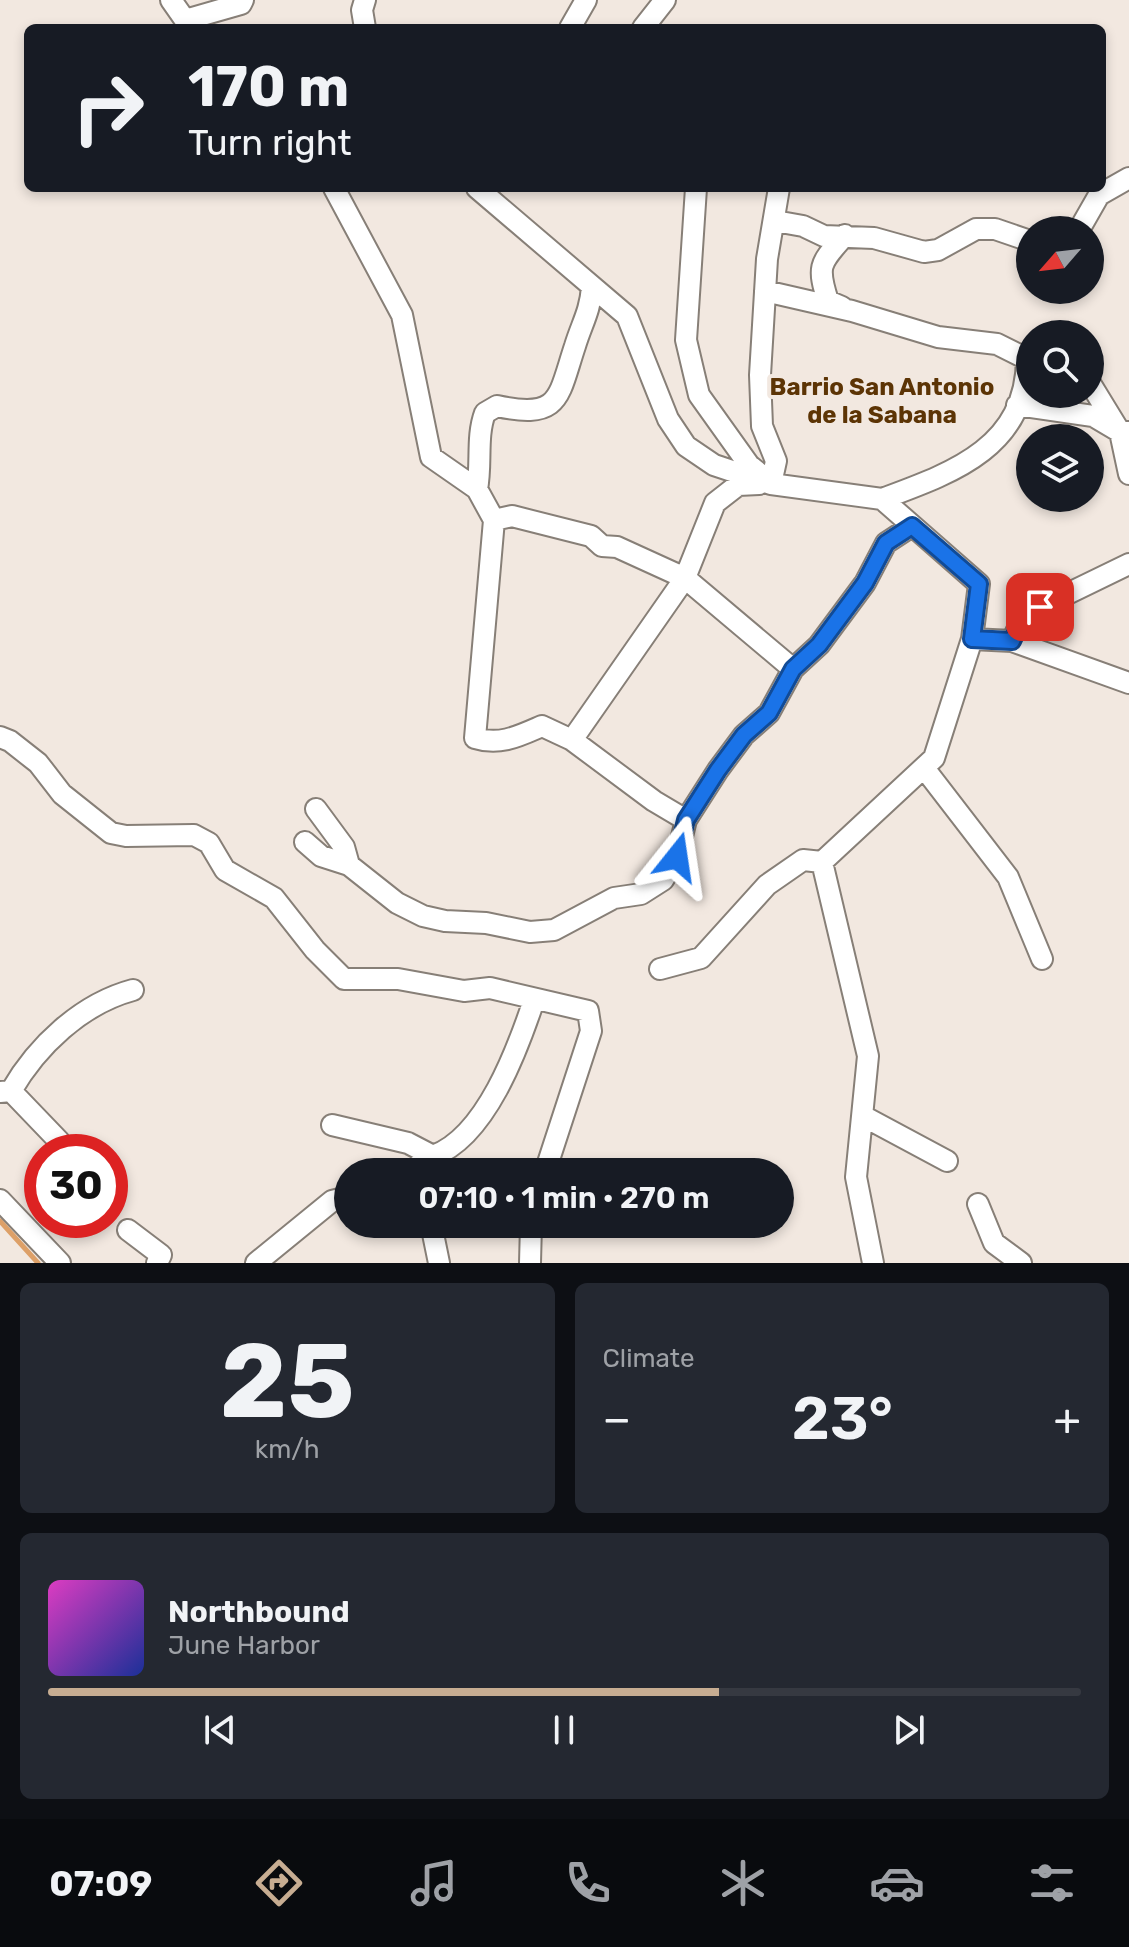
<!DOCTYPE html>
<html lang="en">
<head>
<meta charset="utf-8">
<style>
	:root { --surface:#171b24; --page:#242831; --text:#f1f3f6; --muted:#9ea1a6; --line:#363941; --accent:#c7ad92 }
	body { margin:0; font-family:Rubik,sans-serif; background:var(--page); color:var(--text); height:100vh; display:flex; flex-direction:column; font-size:30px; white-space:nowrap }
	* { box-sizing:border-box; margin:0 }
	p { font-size:26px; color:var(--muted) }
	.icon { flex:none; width:44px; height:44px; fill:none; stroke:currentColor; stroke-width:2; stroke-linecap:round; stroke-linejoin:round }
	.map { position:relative; height:1263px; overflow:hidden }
	.panel { display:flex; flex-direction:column; gap:20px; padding:20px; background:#0d0f14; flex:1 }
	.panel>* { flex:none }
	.top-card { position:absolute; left:24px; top:24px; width:1082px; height:168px; border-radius:12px; box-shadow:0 4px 12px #0003; background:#171b24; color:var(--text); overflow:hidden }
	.needle { width:52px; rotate:242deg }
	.controls { position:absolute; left:1016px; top:216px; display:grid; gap:16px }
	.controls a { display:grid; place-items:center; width:88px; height:88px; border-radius:50%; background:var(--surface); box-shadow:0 4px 12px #0003; font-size:40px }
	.speed { position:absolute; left:24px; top:1134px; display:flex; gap:16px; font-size:40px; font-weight:700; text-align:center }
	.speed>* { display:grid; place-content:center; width:104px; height:104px; border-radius:50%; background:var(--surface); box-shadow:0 4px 12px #0003; line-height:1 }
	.speed .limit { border:12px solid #d22; background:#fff; color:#111 }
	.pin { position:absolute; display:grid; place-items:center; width:68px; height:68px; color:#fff; margin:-34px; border-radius:16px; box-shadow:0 4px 12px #0006 }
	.me { position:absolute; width:88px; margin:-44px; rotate:15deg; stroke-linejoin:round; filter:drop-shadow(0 0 6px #0008) }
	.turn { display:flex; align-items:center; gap:28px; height:168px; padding:0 32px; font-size:36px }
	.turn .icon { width:104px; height:104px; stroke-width:2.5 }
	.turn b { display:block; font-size:56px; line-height:68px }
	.big { font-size:60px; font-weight:600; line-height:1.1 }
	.panel .widget { flex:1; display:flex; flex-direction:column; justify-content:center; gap:12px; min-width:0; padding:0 28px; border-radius:12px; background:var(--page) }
	.panel .dial { align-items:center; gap:0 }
	.dial b { font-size:104px; line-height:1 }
	.song { display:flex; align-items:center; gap:24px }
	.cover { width:96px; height:96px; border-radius:12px; background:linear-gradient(135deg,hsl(310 70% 55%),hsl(230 70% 35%)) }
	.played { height:8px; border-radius:4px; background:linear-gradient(90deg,var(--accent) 65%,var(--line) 65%) }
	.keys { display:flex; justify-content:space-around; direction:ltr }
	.heat { display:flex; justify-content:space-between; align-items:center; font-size:44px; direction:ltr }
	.panel .tiles { flex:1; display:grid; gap:20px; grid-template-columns:1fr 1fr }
	.widget:last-child { grid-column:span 2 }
	.trip { position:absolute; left:334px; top:1158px; width:460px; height:80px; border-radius:40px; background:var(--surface); box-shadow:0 4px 12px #0003; font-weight:600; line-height:80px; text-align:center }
	.dock { display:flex; height:128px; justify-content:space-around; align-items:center; background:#090b0e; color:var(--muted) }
	.dock .icon { width:56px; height:56px }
	.dock .current { color:var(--accent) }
	.dock b { font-size:36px; color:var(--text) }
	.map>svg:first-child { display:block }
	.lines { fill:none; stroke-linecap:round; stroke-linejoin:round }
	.stream { stroke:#dda068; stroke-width:5 }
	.street-casing { stroke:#877f77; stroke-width:24 }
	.street { stroke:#fff; stroke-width:20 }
	.route-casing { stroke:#114b97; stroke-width:20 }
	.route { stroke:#1a73e8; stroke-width:14 }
	.labels { text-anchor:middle; stroke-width:8; stroke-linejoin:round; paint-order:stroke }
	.neighbourhood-label { font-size:24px; font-weight:bold; fill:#5c3405; stroke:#f2e8e0 }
</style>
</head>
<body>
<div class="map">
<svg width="1129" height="1263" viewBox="0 0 1129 1263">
	<rect width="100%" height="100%" fill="#f2e8e0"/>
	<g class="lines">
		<!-- stream -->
		<path class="stream" d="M0 1221 38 1263"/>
		<!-- street casing -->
		<g class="street-casing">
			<path id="street" d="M171 0 185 20 241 4 243 0
				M365 0 362 10 365 28
				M570 28 586 0
				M643 28 665 0
				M334 188 402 315 431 457 477 489 494 520 475 738C500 746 519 736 542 726L572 740 685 578 715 503 738 485 759 484
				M477 188 627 316 668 419 686 446 714 465 771 484 882 499 979 584 972 639 934 758 822 862 868 1056 856 1177 873 1263
				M696 188 686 340 699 395 749 465 765 478
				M775 221 803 226 824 236 874 238 924 252 938 250 976 229H995L1030 241
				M1079 230 1099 195 1129 178
				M765 291 852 311 938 337 997 344 1027 359C1026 448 952 473 882 499
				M842 307 828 301C816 264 821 263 845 235
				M1090 383 1120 432 1129 474
				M1017 405 1093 416 1120 432H1129
				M771 484 776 461 762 426 760 375 767 259 779 188
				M477 489C482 464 476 437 485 413L497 406C561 420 558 397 575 346 582 323 590 312 592 287
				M494 520 512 516 591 536 602 546 617 547 685 578 793 669
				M972 639 1012 641 1129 683
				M1012 641 1024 615 1129 564
				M0 737 10 741 38 763 62 794 111 833 126 836 194 835 209 843 225 870 274 898 315 950 344 979H398L464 991 490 988 588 1011 591 1031 545 1172
				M572 740 654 801 686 820
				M924 768 1008 877 1042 959
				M316 809 344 847 349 865
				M305 842 321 856 349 865 397 903 423 916 445 921 486 923 530 932 554 930 614 898 641 894 663 880 677 857 686 820 718 770 744 735 769 713 793 669 819 645 865 583 886 543 912 526
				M660 969 701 958 767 885 803 860 822 862
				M11 1091C37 1046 81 1004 133 990
				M0 1092 11 1091 59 1141
				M863 1116 947 1161
				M332 1125 408 1143 433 1156 408 1172
				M433 1156C486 1137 518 1048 534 1000
				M0 1200 60 1263
				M978 1204 994 1243 1021 1263
				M431 1224 439 1263
				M128 1230 161 1255 157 1263
				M256 1263 332 1201 348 1197
				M530 1263 531 1224"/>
		</g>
		<!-- street -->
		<use href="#street" class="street"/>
	</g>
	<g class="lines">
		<!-- route casing -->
		<g class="route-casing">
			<path id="route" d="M677 857 686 820 718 770 744 735 769 713 793 669 819 645 865 583 886 543 912 526 979 584 972 639 1012 641 1024 615 1040 607"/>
		</g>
		<!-- route -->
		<use href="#route" class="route"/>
	</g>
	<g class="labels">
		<!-- neighbourhood labels -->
		<g class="neighbourhood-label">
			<text x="882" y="395">Barrio San Antonio<tspan x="882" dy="28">de la Sabana</tspan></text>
		</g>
	</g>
</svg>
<div class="controls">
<a><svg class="needle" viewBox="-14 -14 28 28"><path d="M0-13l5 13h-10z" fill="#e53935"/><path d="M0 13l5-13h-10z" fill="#9ea1a6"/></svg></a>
<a><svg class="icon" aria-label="search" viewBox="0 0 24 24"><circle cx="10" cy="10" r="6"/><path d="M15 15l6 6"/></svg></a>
<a><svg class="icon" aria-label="layers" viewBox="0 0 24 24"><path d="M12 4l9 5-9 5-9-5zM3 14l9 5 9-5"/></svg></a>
</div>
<div class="speed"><div class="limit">30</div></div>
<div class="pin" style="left:1040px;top:607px;background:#d93025"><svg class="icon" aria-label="arrive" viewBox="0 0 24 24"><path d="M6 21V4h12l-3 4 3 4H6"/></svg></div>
<svg class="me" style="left:677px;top:857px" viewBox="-20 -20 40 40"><path d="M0-17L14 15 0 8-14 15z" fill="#1a73e8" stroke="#fff" stroke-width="4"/></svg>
<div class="trip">07:10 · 1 min · 270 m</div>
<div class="top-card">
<div class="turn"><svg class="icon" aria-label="right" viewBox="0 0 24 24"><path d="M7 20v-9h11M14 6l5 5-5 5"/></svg><div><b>170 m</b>Turn right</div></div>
</div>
</div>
<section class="panel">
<div class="tiles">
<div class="widget dial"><b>25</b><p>km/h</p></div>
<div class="widget"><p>Climate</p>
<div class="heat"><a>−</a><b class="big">23°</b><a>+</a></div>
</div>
<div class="widget">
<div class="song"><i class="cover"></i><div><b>Northbound</b><p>June Harbor</p></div></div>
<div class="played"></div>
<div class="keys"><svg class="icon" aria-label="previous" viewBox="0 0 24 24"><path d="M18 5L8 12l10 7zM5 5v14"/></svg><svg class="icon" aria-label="pause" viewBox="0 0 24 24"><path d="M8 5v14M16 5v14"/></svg><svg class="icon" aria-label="next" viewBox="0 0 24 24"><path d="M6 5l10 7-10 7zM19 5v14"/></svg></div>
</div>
</div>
</section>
<nav class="dock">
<b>07:09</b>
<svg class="icon current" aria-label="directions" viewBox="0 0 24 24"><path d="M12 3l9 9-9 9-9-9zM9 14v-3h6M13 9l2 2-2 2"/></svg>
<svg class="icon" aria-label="music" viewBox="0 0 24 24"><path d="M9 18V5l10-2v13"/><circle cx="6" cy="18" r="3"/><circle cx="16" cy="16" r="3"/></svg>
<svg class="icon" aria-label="phone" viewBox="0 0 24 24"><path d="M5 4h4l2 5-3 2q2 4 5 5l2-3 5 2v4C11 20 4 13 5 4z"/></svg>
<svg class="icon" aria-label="climate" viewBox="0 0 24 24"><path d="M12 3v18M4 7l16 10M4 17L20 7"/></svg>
<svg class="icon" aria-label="car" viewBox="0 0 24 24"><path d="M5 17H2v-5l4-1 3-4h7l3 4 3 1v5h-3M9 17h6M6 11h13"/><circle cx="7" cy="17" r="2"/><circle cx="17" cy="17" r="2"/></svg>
<svg class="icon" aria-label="filters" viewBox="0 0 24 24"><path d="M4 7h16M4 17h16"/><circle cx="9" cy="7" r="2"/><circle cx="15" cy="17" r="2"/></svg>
</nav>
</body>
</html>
